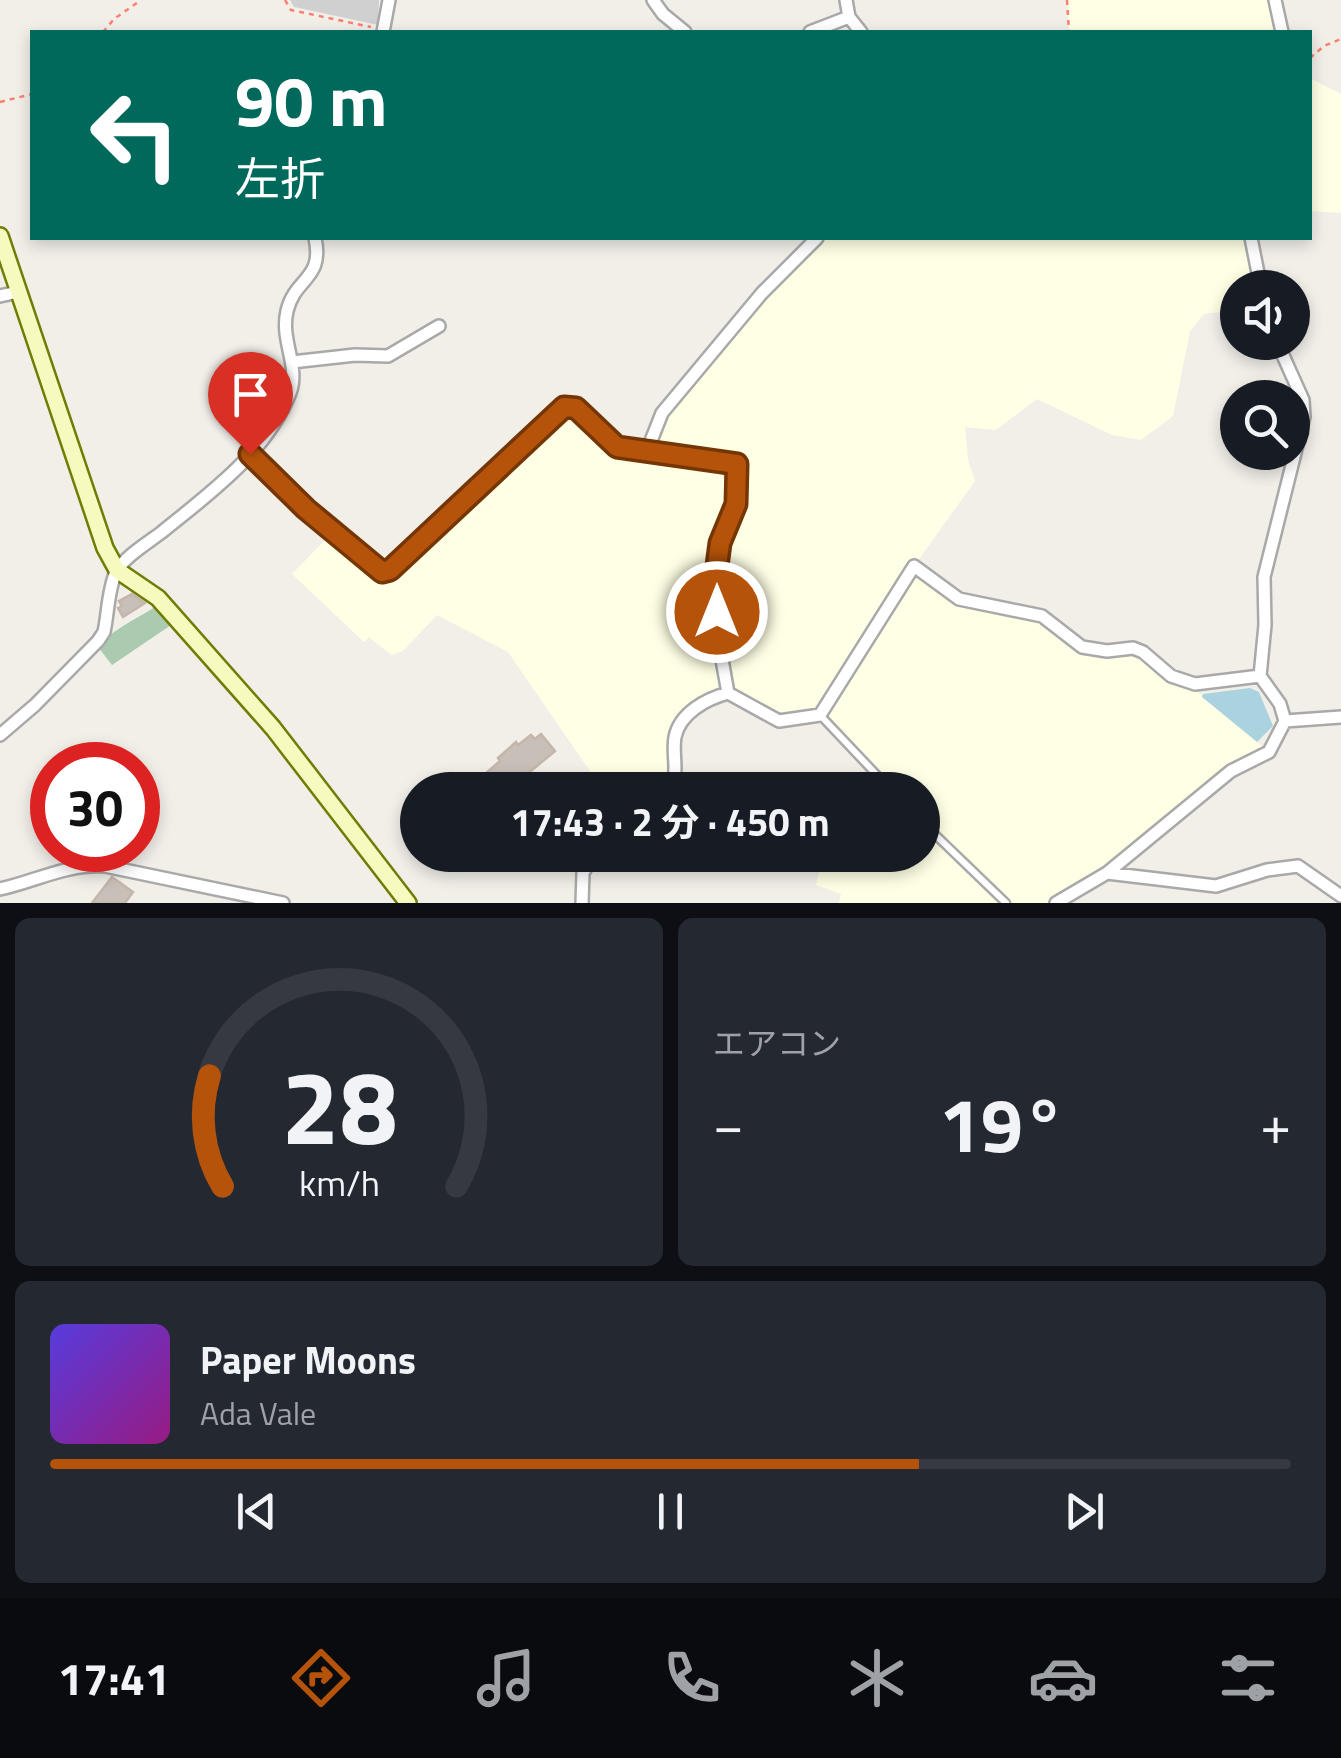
<!DOCTYPE html>
<html lang="ja">
<head>
<meta charset="utf-8">
<style>
	:root { --surface:#171b24; --page:#242831; --text:#f1f3f6; --muted:#9ea1a6; --line:#363941; --accent:#b45309 }
	body { margin:0; font-family:"Titillium Web","Noto Sans JP",sans-serif; background:var(--page); color:var(--text); height:100vh; display:flex; flex-direction:column; font-size:38px; white-space:nowrap }
	* { box-sizing:border-box; margin:0 }
	p { font-size:32px; color:var(--muted) }
	.icon { flex:none; width:55px; height:55px; fill:none; stroke:currentColor; stroke-width:2; stroke-linecap:round; stroke-linejoin:round }
	.map { position:relative; height:903px; overflow:hidden }
	.drawer { display:flex; flex-direction:column; gap:15px; padding:15px; background:#0d0f14; flex:1 }
	.drawer>* { flex:none }
	.banner { position:absolute; left:30px; top:30px; width:1282px; height:210px; border-radius:0px; box-shadow:0 5px 15px #0003; background:#00695c; color:#fff; overflow:hidden }
	.fabs { position:absolute; left:1220px; top:270px; display:grid; gap:20px }
	.fabs a { display:grid; place-items:center; width:90px; height:90px; border-radius:50%; background:var(--surface); box-shadow:0 5px 15px #0003; font-size:50px }
	.speed { position:absolute; left:30px; top:742px; display:flex; gap:20px; font-size:50px; font-weight:700; text-align:center }
	.speed>* { display:grid; place-content:center; width:130px; height:130px; border-radius:50%; background:var(--surface); box-shadow:0 5px 15px #0003; line-height:1 }
	.speed .limit { border:15px solid #d22; background:#fff; color:#111 }
	.pin { position:absolute; display:grid; place-items:center; width:85px; height:85px; color:#fff; margin:-102px -42px; border-radius:50% 50% 50% 0; rotate:-45deg; box-shadow:0 0 10px #0007 }
	.pin .icon { rotate:45deg }
	.me { position:absolute; width:110px; margin:-55px; rotate:0deg; stroke-linejoin:round; filter:drop-shadow(0 0 8px #0008) }
	.turn { display:flex; align-items:center; gap:35px; height:210px; padding:0 40px; font-size:45px }
	.turn .icon { width:130px; height:130px; stroke-width:2.5 }
	.turn b { display:block; font-size:70px; line-height:85px }
	.big { font-size:75px; font-weight:700; line-height:1.1 }
	.drawer .widget { flex:1; display:flex; flex-direction:column; justify-content:center; gap:15px; min-width:0; padding:0 35px; border-radius:15px; background:var(--page) }
	.drawer .dial { align-items:center; gap:0 }
	.dial svg { height:260px; overflow:visible; fill:none; stroke:var(--line); stroke-width:7; stroke-linecap:round; text-anchor:middle }
	.dial text { fill:var(--text); stroke:none }
	.song { display:flex; align-items:center; gap:30px }
	.cover { width:120px; height:120px; border-radius:15px; background:linear-gradient(135deg,hsl(250 70% 55%),hsl(310 70% 35%)) }
	.played { height:10px; border-radius:5px; background:linear-gradient(90deg,var(--accent) 70%,var(--line) 70%) }
	.keys { display:flex; justify-content:space-around; direction:ltr }
	.heat { display:flex; justify-content:space-between; align-items:center; font-size:55px; direction:ltr }
	.drawer .tiles { flex:1; display:grid; gap:15px; grid-template-columns:1fr 1fr }
	.widget:last-child { grid-column:span 2 }
	.trip { position:absolute; left:400px; top:772px; width:540px; height:100px; border-radius:50px; background:var(--surface); box-shadow:0 5px 15px #0003; font-weight:700; line-height:100px; text-align:center }
	.menu { display:flex; height:160px; justify-content:space-around; align-items:center; background:#090b0e; color:var(--muted) }
	.menu .icon { width:70px; height:70px }
	.menu .on { color:var(--accent) }
	.menu b { font-size:45px; color:var(--text) }
	.map>svg:first-child { display:block }
	.education { fill:#ffffe5 }
	.religious { fill:#d0d0d0 }
	.cemetery { fill:#aacbaf }
	.water { fill:#aad3df }
	.building { fill:#c7bfb8; stroke:#c4b6ab; stroke-width:2.5 }
	.lines { fill:none; stroke-linecap:round; stroke-linejoin:round }
	.lane-casing { stroke:#a9a9a9; stroke-width:11 }
	.street-casing { stroke:#a9a9a9; stroke-width:16 }
	.secondary-casing { stroke:#707d05; stroke-width:20 }
	.path { stroke:#fa8072; stroke-width:2.5; stroke-dasharray:5 5; stroke-linecap:butt }
	.lane { stroke:#fff; stroke-width:6 }
	.street { stroke:#fff; stroke-width:11 }
	.secondary { stroke:#f7fabf; stroke-width:15 }
	.route-casing { stroke:#753606; stroke-width:25 }
	.route { stroke:#b45309; stroke-width:18 }
</style>
</head>
<body>
<div class="map">
<svg width="1341" height="903" viewBox="0 0 1341 903">
	<rect width="100%" height="100%" fill="#f2efe9"/>
	<!-- education -->
	<path class="education" d="M1067 0H1276L1282 32H1069Z
		M1310 78 1341 94V213L1310 211Z
		M817 238H1251L1261 287 1238 288 1237 314 1228 311 1204 314 1190 331 1173 416 1141 440 1112 435 1037 399 996 430 965 427 968 460 975 481 914 566 959 599 1042 616 1089 648H1133L1186 682 1269 752 1231 771 1107 873 1056 903H839L841 894 816 885 823 855H922V790H878L884 783 820 715 779 721 728 693 715 581 736 504 737 465 647 451 662 413Z
		M565 409H573L613 452 717 468 729 487 730 503 713 548 711 583V629L724 680 710 695 675 723 673 777 658 787 603 790 508 652 437 615 403 651 391 655 369 637 364 642 292 574 329 536 382 580 394 573Z"/>
	<!-- religious -->
	<path class="religious" d="M290 0H379L378 25 294 7Z"/>
	<!-- cemetery -->
	<path class="cemetery" d="M158 605 174 623 112 665 98 647C115 627 136 620 158 605Z"/>
	<!-- water -->
	<path class="water" d="M1250 688 1259 692 1273 726 1257 742 1202 697 1203 694Z"/>
	<!-- building -->
	<path class="building" d="M132 594 145 603 123 617 118 608 122 606 119 601Z
		M541 734 555 751 508 790H484L477 781 500 761 498 758 516 742 518 745 531 735 535 739Z
		M112 877 133 892 125 903H92Z"/>
	<g class="lines">
		<!-- lane casing -->
		<g class="lane-casing">
			<path id="lane" d="M820 715 891 790
				M922 822 1006 903"/>
		</g>
		<!-- street casing -->
		<g class="street-casing">
			<path id="street" d="M653 0 663 14 685 32
				M846 0 849 17 861 32
				M1275 0 1282 32
				M383 32 389 0
				M810 32 849 17
				M1251 238 1261 288
				M0 296 18 292
				M292 362 355 355 388 356 439 326
				M647 451 662 413 762 293 817 238
				M250 454 306 509 382 572 389 569 565 407 576 408 617 447 737 465 736 504 720 543 715 581 719 643 728 693
				M1260 676 1265 625 1264 577 1304 417 1303 400 1277 342
				M1285 721 1341 717
				M0 735 35 705 98 641 104 632C108 614 108 589 116 572 124 557 149 542 162 532 210 493 266 453 290 393 300 367 280 340 287 311 295 277 324 280 315 238
				M661 790 673 784C678 768 672 753 675 737 680 713 706 699 728 693L779 721 820 715 914 566 959 599 1042 616 1082 647 1107 651 1133 648 1143 652 1171 676 1195 684 1260 676 1280 704 1285 721 1269 752 1231 771 1107 873 1056 903
				M1107 873 1216 886 1267 870 1298 866 1341 896
				M0 889C36 881 66 864 105 866L283 903
				M582 903 583 873 593 855"/>
		</g>
		<!-- secondary casing -->
		<g class="secondary-casing">
			<path id="secondary" d="M0 236 105 548 117 570 158 598 273 728 408 903"/>
		</g>
		<!-- path -->
		<path class="path" d="M285 0 291 10 371 27
			M1067 0 1069 32
			M103 32 114 19 141 0
			M1310 58 1324 46 1341 39
			M0 102 32 94"/>
		<!-- lane -->
		<use href="#lane" class="lane"/>
		<!-- street -->
		<use href="#street" class="street"/>
		<!-- secondary -->
		<use href="#secondary" class="secondary"/>
	</g>
	<g class="lines">
		<!-- route casing -->
		<g class="route-casing">
			<path id="route" d="M250 454 306 509 382 572 390 570 564 407 576 408 617 447 737 464 736 504 720 543 715 581 717 612"/>
		</g>
		<!-- route -->
		<use href="#route" class="route"/>
	</g>
</svg>
<div class="fabs">
<a><svg class="icon" aria-label="sound" viewBox="0 0 24 24"><path d="M4 9h4l5-4v14l-5-4H4zM17 9q2 3 0 6"/></svg></a>
<a><svg class="icon" aria-label="search" viewBox="0 0 24 24"><circle cx="10" cy="10" r="6"/><path d="M15 15l6 6"/></svg></a>
</div>
<div class="speed"><div class="limit">30</div></div>
<div class="pin" style="left:250px;top:454px;background:#d93025"><svg class="icon" aria-label="arrive" viewBox="0 0 24 24"><path d="M6 21V4h12l-3 4 3 4H6"/></svg></div>
<svg class="me" style="left:717px;top:612px" viewBox="-20 -20 40 40"><circle r="17" fill="#b45309" stroke="#fff" stroke-width="3"/><path d="M0-11L8 9 0 5-8 9z" fill="#fff"/></svg>
<div class="trip">17:43 · 2 分 · 450 m</div>
<div class="banner">
<div class="turn"><svg class="icon" aria-label="left" viewBox="0 0 24 24"><path d="M17 20v-9H6M10 6l-5 5 5 5"/></svg><div><b>90 m</b>左折</div></div>
</div>
</div>
<section class="drawer">
<div class="tiles">
<div class="widget dial"><svg viewBox="0 0 100 80">
<path d="M14 69A42 42 0 1 1 86 69"/>
<path d="M14 69A42 42 0 0 1 10 35" stroke="#b45309"/>
<text x="50" y="56" font-size="32" font-weight="700">28</text>
<text x="50" y="72" font-size="11">km/h</text>
</svg></div>
<div class="widget"><p>エアコン</p>
<div class="heat"><a>−</a><b class="big">19°</b><a>+</a></div>
</div>
<div class="widget">
<div class="song"><i class="cover"></i><div><b>Paper Moons</b><p>Ada Vale</p></div></div>
<div class="played"></div>
<div class="keys"><svg class="icon" aria-label="previous" viewBox="0 0 24 24"><path d="M18 5L8 12l10 7zM5 5v14"/></svg><svg class="icon" aria-label="pause" viewBox="0 0 24 24"><path d="M8 5v14M16 5v14"/></svg><svg class="icon" aria-label="next" viewBox="0 0 24 24"><path d="M6 5l10 7-10 7zM19 5v14"/></svg></div>
</div>
</div>
</section>
<nav class="menu">
<b>17:41</b>
<svg class="icon on" aria-label="directions" viewBox="0 0 24 24"><path d="M12 3l9 9-9 9-9-9zM9 14v-3h6M13 9l2 2-2 2"/></svg>
<svg class="icon" aria-label="music" viewBox="0 0 24 24"><path d="M9 18V5l10-2v13"/><circle cx="6" cy="18" r="3"/><circle cx="16" cy="16" r="3"/></svg>
<svg class="icon" aria-label="phone" viewBox="0 0 24 24"><path d="M5 4h4l2 5-3 2q2 4 5 5l2-3 5 2v4C11 20 4 13 5 4z"/></svg>
<svg class="icon" aria-label="climate" viewBox="0 0 24 24"><path d="M12 3v18M4 7l16 10M4 17L20 7"/></svg>
<svg class="icon" aria-label="car" viewBox="0 0 24 24"><path d="M5 17H2v-5l4-1 3-4h7l3 4 3 1v5h-3M9 17h6M6 11h13"/><circle cx="7" cy="17" r="2"/><circle cx="17" cy="17" r="2"/></svg>
<svg class="icon" aria-label="filters" viewBox="0 0 24 24"><path d="M4 7h16M4 17h16"/><circle cx="9" cy="7" r="2"/><circle cx="15" cy="17" r="2"/></svg>
</nav>
</body>
</html>
